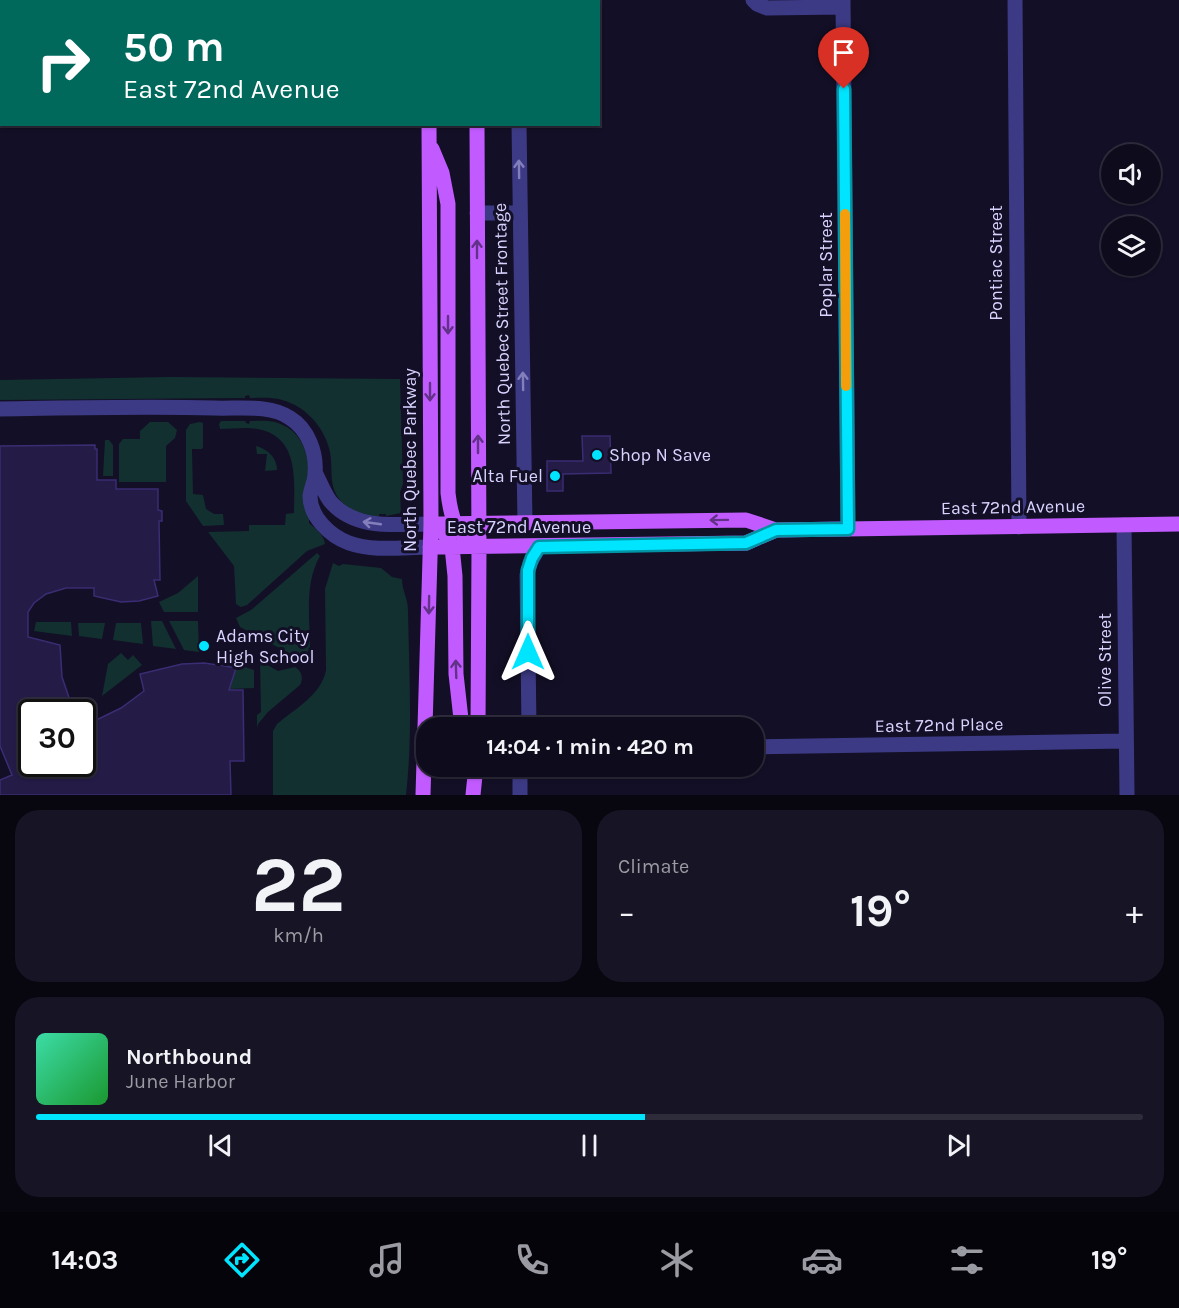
<!DOCTYPE html>
<html lang="en">
<head>
<meta charset="utf-8">
<style>
	:root { --surface:#0e0b1c; --page:#171425; --text:#f1f3f6; --muted:#9b9ba3; --line:#2e2b3b; --accent:#00e5ff }
	body { margin:0; font-family:Karla,sans-serif; background:var(--page); color:var(--text); height:100vh; display:flex; flex-direction:column; font-size:22px; white-space:nowrap }
	* { box-sizing:border-box; margin:0 }
	p { font-size:20px; color:var(--muted) }
	.icon { flex:none; width:33px; height:33px; fill:none; stroke:currentColor; stroke-width:2; stroke-linecap:round; stroke-linejoin:round }
	.map { position:relative; height:795px; overflow:hidden }
	.details { display:flex; flex-direction:column; gap:15px; padding:15px; background:#08060f; flex:1 }
	.details>* { flex:none }
	.top-card { position:absolute; left:0px; top:0px; width:600px; height:126px; box-shadow:0 2px 4px #0004,0 0 0 2px var(--line); background:#00695c; color:#fff; overflow:hidden }
	.buttons { position:absolute; left:1101px; top:144px; display:grid; gap:12px }
	.buttons a { display:grid; place-items:center; width:60px; height:60px; border-radius:50%; background:var(--surface); box-shadow:0 2px 4px #0004,0 0 0 2px var(--line); font-size:30px }
	.speed { position:absolute; left:18px; top:699px; display:flex; gap:12px; font-size:30px; font-weight:700; text-align:center }
	.speed>* { display:grid; place-content:center; width:78px; height:78px; border-radius:50%; background:var(--surface); box-shadow:0 2px 4px #0004,0 0 0 2px var(--line); line-height:1 }
	.speed .limit { border:3px solid #111; border-radius:9px; background:#fff; color:#111 }
	.pin { position:absolute; display:grid; place-items:center; width:51px; height:51px; color:#fff; margin:-62px -26px; border-radius:50% 50% 50% 0; rotate:-45deg; box-shadow:0 0 6px #0007 }
	.pin .icon { rotate:45deg }
	.me { position:absolute; width:66px; margin:-33px; rotate:0deg; stroke-linejoin:round; filter:drop-shadow(0 0 4px #0008) }
	.turn { display:flex; align-items:center; gap:21px; height:126px; padding:0 24px; font-size:27px }
	.turn .icon { width:78px; height:78px; stroke-width:2.5 }
	.turn b { display:block; font-size:42px; line-height:51px }
	.big { font-size:45px; font-weight:700; line-height:1.1 }
	.details .card { flex:1; display:flex; flex-direction:column; justify-content:center; gap:9px; min-width:0; padding:0 21px; border-radius:24px; background:var(--page) }
	.details .dial { align-items:center; gap:0 }
	.dial b { font-size:78px; line-height:1 }
	.song { display:flex; align-items:center; gap:18px }
	.cover { width:72px; height:72px; border-radius:9px; background:linear-gradient(135deg,hsl(160 70% 55%),hsl(130 70% 35%)) }
	.played { height:6px; border-radius:3px; background:linear-gradient(90deg,var(--accent) 55%,var(--line) 55%) }
	.keys { display:flex; justify-content:space-around; direction:ltr }
	.heat { display:flex; justify-content:space-between; align-items:center; font-size:33px; direction:ltr }
	.details .tiles { flex:1; display:grid; gap:15px; grid-template-columns:1fr 1fr }
	.card:last-child { grid-column:span 2 }
	.trip { position:absolute; left:416px; top:717px; width:348px; height:60px; border-radius:24px; background:var(--surface); box-shadow:0 2px 4px #0004,0 0 0 2px var(--line); font-weight:700; line-height:60px; text-align:center }
	.tab-bar { display:flex; height:96px; justify-content:space-around; align-items:center; background:#06040b; color:var(--muted) }
	.tab-bar .icon { width:42px; height:42px }
	.tab-bar .selected { color:var(--accent) }
	.tab-bar b { font-size:27px; color:var(--text) }
	.map>svg:first-child { display:block }
	.green { fill:#12302f }
	.building { fill:#241b47; stroke:#3b2d73; stroke-width:1.5 }
	.lines { fill:none; stroke-linecap:round; stroke-linejoin:round }
	.minor { stroke:#3d3a85; stroke-width:15 }
	.major { stroke:#c25bff; stroke-width:15 }
	.oneway { stroke:#837fbc }
	.oneway2 { stroke:#623188 }
	.route-casing { stroke:#0095a6; stroke-width:15 }
	.route { stroke:#00e5ff; stroke-width:10 }
	.slow { stroke:#f59e0b; stroke-width:10 }
	.poi-dot { fill:#00e5ff; stroke:#130f26; stroke-width:2 }
	.labels { text-anchor:middle; stroke-width:6; stroke-linejoin:round; paint-order:stroke }
	.street-label { font-size:18px; fill:#d9d4ff; stroke:#130f26 }
	.poi-label { font-size:18px; fill:#d9d4ff; stroke:#130f26; text-anchor:start }
</style>
</head>
<body>
<div class="map">
<svg width="1179" height="795" viewBox="0 0 1179 795">
	<rect width="100%" height="100%" fill="#130f26"/>
	<!-- green -->
	<path class="green" d="M171 377 400 379 403 484 400 492 401 513 386 516V514H379V516C356 516 335 505 332 481 331 470 332 459 329 448 323 426 305 406 282 400 272 397 260 398 250 398L249 395 245 396V398L0 400V380Z
		M221 421H245L246 423 249 424 250 421C259 421 269 420 278 423 318 436 309 490 309 523 316 529 324 535 325 544L307 551 247 605 241 607 236 604 234 566 208 532 249 531V525H285L286 514 294 513C294 482 300 437 258 429 246 427 232 429 220 429L219 424Z
		M150 422H168L177 430 175 438 166 446V482H119V444L123 439H140V431Z
		M200 422 203 423V447L202 449H192L193 494 203 495 206 509 214 514H223L224 525 203 526 186 501V430L190 424Z
		M105 440H109L113 445V476H103Z
		M256 446C267 449 277 457 277 470L265 471 267 454H257Z
		M317 553 320 556C304 584 310 619 310 649L305 656 298 658 240 627 236 618 251 610Z
		M333 563 339 566 343 564 381 568 392 577 402 579C402 590 408 599 408 610 409 672 413 733 406 795H273V731L277 724C295 709 322 694 326 670L325 589Z
		M198 576V612H164L159 602 178 593Z
		M151 621H162L176 649 153 646Z
		M169 621H198L199 652 184 650Z
		M36 622H71L72 636 34 631Z
		M78 623H105L102 639 79 636Z
		M116 623H141L143 644 113 640Z
		M121 653 128 660 133 655 142 665 102 696 108 664Z
		M226 661 254 670V688L230 689 236 668 225 666Z
		M260 661 278 671 295 667C301 670 304 678 300 685L268 712 258 724 257 728V715L261 712Z"/>
	<!-- building -->
	<path class="building" d="M582 436H610L611 473 563 474V491H547V461H583Z
		M95 445V449H97V480H116V489H158V510L162 511V521H159L160 580H154L158 596 139 601 121 602 94 596V588H66L46 594 34 603 28 612V637L60 645 62 677 74 712H32V764H82V727L121 708 144 691 140 674 182 664 204 663 225 666 236 668 229 690H243L244 761H230L231 795H0V780L12 775 0 746V446Z"/>
	<g class="lines">
		<!-- minor -->
		<path class="minor" d="M519 0V2
			M753 0 757 4 767 8 843 7
			M843 0 848 529
			M1015 0 1019 527
			M519 124 525 524
			M477 213H520
			M0 409C71 408 143 406 214 408 238 409 270 404 290 418 308 429 317 453 315 474 315 481 311 488 310 496 310 517 330 536 349 543 374 552 404 547 430 547
			M315 472C320 482 324 493 330 501 355 531 397 524 431 524
			M1124 525 1127 795
			M529 728 527 575 530 563 539 547
			M753 747 1125 741
			M520 766V795"/>
		<!-- major -->
		<path class="major" d="M428 0V2
			M476 0V2
			M477 124 479 547 478 728
			M432 149 442 173 448 204V493C451 519 456 535 479 547
			M431 524 746 520 776 530 1179 524
			M431 524 446 535 452 547 455 576 456 674 462 728
			M430 547 746 543 776 530
			M423 795 431 524 429 124
			M473 795 476 766"/>
	</g>
	<!-- one-way arrows -->
	<defs><path id="oneway-shaft" d="M-6 0H5M1.5-3L5.5 0L1.5 3" fill="none" stroke-width="1.6" stroke-linecap="round" stroke-linejoin="round" transform="scale(1.5)"/></defs>
	<g class="oneway">
		<use href="#oneway-shaft" transform="translate(519 169) rotate(-91)"/>
		<use href="#oneway-shaft" transform="translate(523 381) rotate(-91)"/>
		<use href="#oneway-shaft" transform="translate(372 523) rotate(-172)"/>
	</g>
	<g class="oneway2">
		<use href="#oneway-shaft" transform="translate(477 249) rotate(-90)"/>
		<use href="#oneway-shaft" transform="translate(448 325) rotate(90)"/>
		<use href="#oneway-shaft" transform="translate(430 392) rotate(90)"/>
		<use href="#oneway-shaft" transform="translate(478 444) rotate(-90)"/>
		<use href="#oneway-shaft" transform="translate(719 520) rotate(179)"/>
		<use href="#oneway-shaft" transform="translate(429 605) rotate(91)"/>
		<use href="#oneway-shaft" transform="translate(456 669) rotate(-92)"/>
	</g>
	<g class="lines">
		<!-- route casing -->
		<g class="route-casing">
			<path id="route" d="M528 652V570L532 558 539 547 746 543 776 530 848 529 844 89"/>
		</g>
		<!-- route -->
		<use href="#route" class="route"/>
		<!-- slow -->
		<path class="slow" d="M845 214 846 386"/>
	</g>
	<!-- markers -->
	<g class="poi-dot">
		<circle cx="597" cy="455" r="6"/>
		<circle cx="555" cy="476" r="6"/>
		<circle cx="204" cy="646" r="6"/>
	</g>
	<g class="labels">
		<!-- street labels -->
		<g class="street-label">
			<text transform="translate(996 263) rotate(-90)" y="6">Pontiac Street</text>
			<text transform="translate(826 265) rotate(-90)" y="6">Poplar Street</text>
			<text transform="translate(502 324) rotate(-91)" y="6">North Quebec Street Frontage</text>
			<text transform="translate(410 460) rotate(-90)" y="6">North Quebec Parkway</text>
			<text transform="translate(1013 507) rotate(-1)" y="6">East 72nd Avenue</text>
			<text x="519" y="533">East 72nd Avenue</text>
			<text transform="translate(1105 660) rotate(-90)" y="6">Olive Street</text>
			<text transform="translate(939 725) rotate(-1)" y="6">East 72nd Place</text>
		</g>
		<!-- poi labels -->
		<g class="poi-label">
			<text x="609" y="461">Shop N Save</text>
			<text x="543" y="482" text-anchor="end">Alta Fuel</text>
			<text x="216" y="642">Adams City<tspan x="216" dy="21">High School</tspan></text>
		</g>
	</g>
</svg>
<div class="buttons">
<a><svg class="icon" aria-label="sound" viewBox="0 0 24 24"><path d="M4 9h4l5-4v14l-5-4H4zM17 9q2 3 0 6"/></svg></a>
<a><svg class="icon" aria-label="layers" viewBox="0 0 24 24"><path d="M12 4l9 5-9 5-9-5zM3 14l9 5 9-5"/></svg></a>
</div>
<div class="speed"><div class="limit">30</div></div>
<div class="pin" style="left:844px;top:89px;background:#d93025"><svg class="icon" aria-label="arrive" viewBox="0 0 24 24"><path d="M6 21V4h12l-3 4 3 4H6"/></svg></div>
<svg class="me" style="left:528px;top:652px" viewBox="-20 -20 40 40"><path d="M0-17L14 15 0 8-14 15z" fill="#00e5ff" stroke="#fff" stroke-width="4"/></svg>
<div class="trip">14:04 · 1 min · 420 m</div>
<div class="top-card">
<div class="turn"><svg class="icon" aria-label="right" viewBox="0 0 24 24"><path d="M7 20v-9h11M14 6l5 5-5 5"/></svg><div><b>50 m</b>East 72nd Avenue</div></div>
</div>
</div>
<section class="details">
<div class="tiles">
<div class="card dial"><b>22</b><p>km/h</p></div>
<div class="card"><p>Climate</p>
<div class="heat"><a>−</a><b class="big">19°</b><a>+</a></div>
</div>
<div class="card">
<div class="song"><i class="cover"></i><div><b>Northbound</b><p>June Harbor</p></div></div>
<div class="played"></div>
<div class="keys"><svg class="icon" aria-label="previous" viewBox="0 0 24 24"><path d="M18 5L8 12l10 7zM5 5v14"/></svg><svg class="icon" aria-label="pause" viewBox="0 0 24 24"><path d="M8 5v14M16 5v14"/></svg><svg class="icon" aria-label="next" viewBox="0 0 24 24"><path d="M6 5l10 7-10 7zM19 5v14"/></svg></div>
</div>
</div>
</section>
<nav class="tab-bar">
<b>14:03</b>
<svg class="icon selected" aria-label="directions" viewBox="0 0 24 24"><path d="M12 3l9 9-9 9-9-9zM9 14v-3h6M13 9l2 2-2 2"/></svg>
<svg class="icon" aria-label="music" viewBox="0 0 24 24"><path d="M9 18V5l10-2v13"/><circle cx="6" cy="18" r="3"/><circle cx="16" cy="16" r="3"/></svg>
<svg class="icon" aria-label="phone" viewBox="0 0 24 24"><path d="M5 4h4l2 5-3 2q2 4 5 5l2-3 5 2v4C11 20 4 13 5 4z"/></svg>
<svg class="icon" aria-label="climate" viewBox="0 0 24 24"><path d="M12 3v18M4 7l16 10M4 17L20 7"/></svg>
<svg class="icon" aria-label="car" viewBox="0 0 24 24"><path d="M5 17H2v-5l4-1 3-4h7l3 4 3 1v5h-3M9 17h6M6 11h13"/><circle cx="7" cy="17" r="2"/><circle cx="17" cy="17" r="2"/></svg>
<svg class="icon" aria-label="filters" viewBox="0 0 24 24"><path d="M4 7h16M4 17h16"/><circle cx="9" cy="7" r="2"/><circle cx="15" cy="17" r="2"/></svg>
<b>19°</b>
</nav>
</body>
</html>
